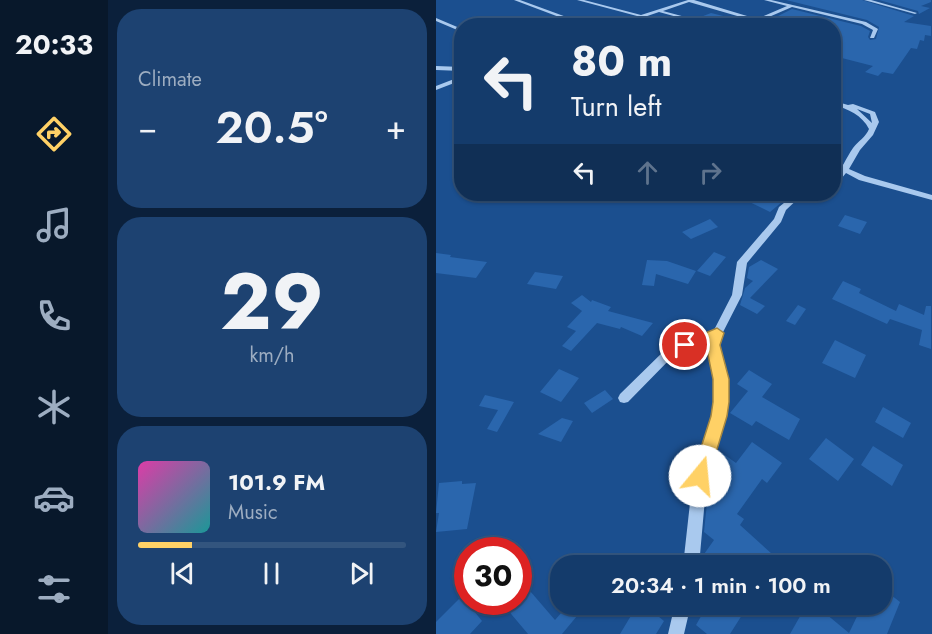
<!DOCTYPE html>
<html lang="en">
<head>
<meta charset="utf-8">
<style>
	:root { --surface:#143b6b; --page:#1d4271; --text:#f1f3f6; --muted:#9dadc1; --line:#33557e; --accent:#ffd166 }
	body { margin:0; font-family:Jost,sans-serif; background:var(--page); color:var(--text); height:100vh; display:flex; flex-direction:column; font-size:22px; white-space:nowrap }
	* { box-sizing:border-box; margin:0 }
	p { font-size:20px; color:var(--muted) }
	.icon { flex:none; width:33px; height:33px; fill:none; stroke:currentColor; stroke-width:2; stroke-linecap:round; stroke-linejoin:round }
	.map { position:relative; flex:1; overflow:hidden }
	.sheet { display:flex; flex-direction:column; gap:9px; padding:9px; background:#0b203b; width:328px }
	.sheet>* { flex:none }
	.banner { position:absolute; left:18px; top:18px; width:387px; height:183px; border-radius:24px; box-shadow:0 2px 4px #0004,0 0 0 2px var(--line); background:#143b6b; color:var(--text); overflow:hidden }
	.speed { position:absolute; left:18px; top:537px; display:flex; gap:12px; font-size:30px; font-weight:700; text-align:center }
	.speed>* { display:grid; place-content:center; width:78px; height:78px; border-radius:50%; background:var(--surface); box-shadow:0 2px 4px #0004,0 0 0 2px var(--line); line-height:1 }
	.speed .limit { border:9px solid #d22; background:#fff; color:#111 }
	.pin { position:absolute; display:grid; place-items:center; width:51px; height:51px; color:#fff; margin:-26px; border:3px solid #fff; border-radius:50%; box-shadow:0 2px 6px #0007 }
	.me { position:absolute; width:66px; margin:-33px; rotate:17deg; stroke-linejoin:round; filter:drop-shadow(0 0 4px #0008) }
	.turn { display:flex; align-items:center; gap:21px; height:126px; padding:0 18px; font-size:27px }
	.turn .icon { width:78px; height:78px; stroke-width:2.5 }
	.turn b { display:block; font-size:42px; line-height:51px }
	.lanes { display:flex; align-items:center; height:57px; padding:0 18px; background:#0003; justify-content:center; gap:30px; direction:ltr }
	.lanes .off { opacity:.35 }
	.big { font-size:45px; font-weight:600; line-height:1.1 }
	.sheet .tile { flex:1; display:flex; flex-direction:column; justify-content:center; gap:9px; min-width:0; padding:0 21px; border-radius:24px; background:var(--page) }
	.sheet .dial { align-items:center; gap:0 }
	.dial b { font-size:78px; line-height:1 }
	.song { display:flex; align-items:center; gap:18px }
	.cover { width:72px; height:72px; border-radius:9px; background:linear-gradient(135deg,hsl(320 70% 55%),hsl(180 70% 35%)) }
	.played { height:6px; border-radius:3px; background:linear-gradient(90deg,var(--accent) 20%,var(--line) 20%) }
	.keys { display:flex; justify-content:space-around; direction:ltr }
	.heat { display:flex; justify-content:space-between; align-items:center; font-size:33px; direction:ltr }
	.trip { position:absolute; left:114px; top:555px; width:342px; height:60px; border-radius:24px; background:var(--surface); box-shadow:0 2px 4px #0004,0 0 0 2px var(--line); font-weight:600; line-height:60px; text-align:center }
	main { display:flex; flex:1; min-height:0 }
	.tab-bar { display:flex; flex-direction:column; width:108px; justify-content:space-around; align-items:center; background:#08182b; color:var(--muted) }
	.tab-bar .icon { width:42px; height:42px }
	.tab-bar .active { color:var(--accent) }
	.tab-bar b { font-size:27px; color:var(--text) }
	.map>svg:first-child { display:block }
	.building { fill:#2a66ad }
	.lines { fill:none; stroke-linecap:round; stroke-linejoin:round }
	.minor { fill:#a9c9ee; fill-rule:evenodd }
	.route { fill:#ffd166; stroke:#a68842; stroke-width:1.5 }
</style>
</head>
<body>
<main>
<nav class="tab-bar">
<b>20:33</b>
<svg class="icon active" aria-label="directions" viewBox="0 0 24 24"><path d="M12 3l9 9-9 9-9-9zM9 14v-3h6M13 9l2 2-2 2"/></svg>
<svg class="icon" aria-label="music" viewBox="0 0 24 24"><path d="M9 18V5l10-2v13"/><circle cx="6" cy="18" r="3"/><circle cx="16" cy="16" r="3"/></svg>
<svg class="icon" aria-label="phone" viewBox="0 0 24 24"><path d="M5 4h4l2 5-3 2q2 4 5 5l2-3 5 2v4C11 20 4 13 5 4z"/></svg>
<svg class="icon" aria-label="climate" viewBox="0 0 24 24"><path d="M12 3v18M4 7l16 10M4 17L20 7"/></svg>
<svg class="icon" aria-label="car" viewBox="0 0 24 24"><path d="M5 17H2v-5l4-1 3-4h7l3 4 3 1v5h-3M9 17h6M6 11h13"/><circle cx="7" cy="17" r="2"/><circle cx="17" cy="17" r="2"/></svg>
<svg class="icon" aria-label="filters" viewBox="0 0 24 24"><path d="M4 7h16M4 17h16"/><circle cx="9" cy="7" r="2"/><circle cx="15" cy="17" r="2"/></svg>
</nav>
<section class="sheet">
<div class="tile"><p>Climate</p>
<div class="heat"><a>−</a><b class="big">20.5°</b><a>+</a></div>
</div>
<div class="tile dial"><b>29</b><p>km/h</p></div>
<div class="tile">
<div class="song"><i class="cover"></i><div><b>101.9 FM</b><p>Music</p></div></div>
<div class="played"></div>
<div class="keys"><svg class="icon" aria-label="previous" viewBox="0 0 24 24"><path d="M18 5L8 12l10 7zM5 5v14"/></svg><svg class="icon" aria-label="pause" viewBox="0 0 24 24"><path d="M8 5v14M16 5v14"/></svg><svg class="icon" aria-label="next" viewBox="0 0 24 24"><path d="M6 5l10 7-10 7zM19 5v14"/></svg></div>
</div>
</section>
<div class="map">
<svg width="496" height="634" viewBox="0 0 496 634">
	<rect width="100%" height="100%" fill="#1b4f8f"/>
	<!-- building -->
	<path class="building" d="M350 0H426L478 16 468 22 495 26V36L489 35 488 41 484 40 481 49 475 48 457 74 446 72 442 76 429 72 437 66 398 56V26H347L334 20 356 9 425 26 434 31 432 37 434 40 440 39 443 27 431 20Z
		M443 0H495V2L485 6 494 8 483 14 482 11Z
		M275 13 312 22 311 26H285L262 18Z
		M297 194H354L349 196 352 197 334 212Z
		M409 215 431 222 424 234 402 226Z
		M274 219 282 227 255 239 246 232Z
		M278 252 290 257 274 276 261 271Z
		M0 253 15 255 14 257 51 262 40 278 0 273Z
		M211 260 231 261 260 271 252 284 220 274 218 286 206 285Z
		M325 260 342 269 314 298 329 306 321 314 304 305 309 288 317 281 311 278 313 267Z
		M99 272 127 276 120 289 91 284Z
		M407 281 425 289 423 293 460 311 463 304 488 315 490 306H495V349L483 345 486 330 454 319 451 324 396 299Z
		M146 295 155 302 156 300 175 307 172 311 217 323 206 336 185 327 184 329 161 323 135 351 126 346 140 331 131 327 146 311 135 303Z
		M362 305 370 309 359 325 350 321Z
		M399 340 430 355 419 378 386 363Z
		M123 369 143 378 125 402 104 392Z
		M313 370 336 384 326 397 364 419 353 440 320 421 316 426 294 413 312 391 301 384Z
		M169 390 177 399 156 413 148 403Z
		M49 395 78 402 61 432 51 429 62 410 43 406Z
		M447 407 475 423 467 438 439 422Z
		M126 418 137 421 125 442 102 434Z
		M390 438 418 459 402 481 373 459Z
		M316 442 346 463 331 483 326 479 301 514 308 519 304 525 336 554 327 566H265L266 557 278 540 268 532 272 493 275 488 272 485 285 468 278 463 286 453 300 463Z
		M437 446 467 465 456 486 425 465Z
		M26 481V484L40 483 31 529 0 532 3 513H0L3 483Z
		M88 584 119 620 133 604H141L146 610 126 634H92L65 602H82V590Z
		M446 588 464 602 451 634H354L371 604H378L413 633 427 604H446Z
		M26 596 46 621 34 634H0V622Z
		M202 604H207L228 621 220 634H184Z
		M272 604H313L294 634H271L260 625Z"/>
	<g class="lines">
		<!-- minor -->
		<path class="minor" d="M78 0H84L155 26H147Z
			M141 0H148L205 15 252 0H258L321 19 351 6 328 0H335L430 22 442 29 438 38H434L437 30 426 24 356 7 326 20 345 26H336L253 2 227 11 283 26H274L223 12 182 26H174L201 16Z
			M428 0H435L481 13 479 14Z
			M0 18 26 29V32L0 21Z
			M0 66 26 67V71L0 70Z
			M26 76V80L0 90V86Z
			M398 101 412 105 417 104 439 112 443 122 437 135 424 150 413 169 429 176 496 195V200L423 180 410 173 405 179 398 183V178C406 169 410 158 417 148 422 141 430 137 433 129 426 115 412 109 398 105ZM421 109 434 114 436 123Z
			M359 194H367L350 210 345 222 311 263 306 295 284 338 283 345 291 379V402L289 416 271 476 263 566H247L257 476 277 416 279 402V379L272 343 239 354 192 402 188 403 184 402 182 398 184 394 231 348 267 336 278 330 296 295 301 262 338 219 343 207Z
			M239 604H255L248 634H232Z"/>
	</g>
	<!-- route -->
	<path class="route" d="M281 328 288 333 284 345 293 379V402L291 416 273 476 271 483 264 485 258 483 256 476 275 416 277 402V379L270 345 249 351 243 349 241 345 243 341 267 334Z"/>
</svg>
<div class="speed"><div class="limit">30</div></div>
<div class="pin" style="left:249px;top:345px;background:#d93025"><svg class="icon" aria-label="arrive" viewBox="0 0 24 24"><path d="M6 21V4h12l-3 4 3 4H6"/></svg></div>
<svg class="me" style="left:264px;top:476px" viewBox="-20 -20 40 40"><circle r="19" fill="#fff"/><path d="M0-13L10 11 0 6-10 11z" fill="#ffd166"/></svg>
<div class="trip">20:34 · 1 min · 100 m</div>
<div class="banner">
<div class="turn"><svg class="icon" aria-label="left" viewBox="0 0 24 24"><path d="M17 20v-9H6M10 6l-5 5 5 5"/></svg><div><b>80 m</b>Turn left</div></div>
<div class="lanes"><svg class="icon" aria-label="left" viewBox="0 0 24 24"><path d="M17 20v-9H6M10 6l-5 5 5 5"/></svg><svg class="icon off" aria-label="ahead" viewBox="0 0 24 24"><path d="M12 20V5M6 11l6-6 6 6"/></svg><svg class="icon off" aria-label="right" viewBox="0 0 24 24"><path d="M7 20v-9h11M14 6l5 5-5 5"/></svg></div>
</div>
</div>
</main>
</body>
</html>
